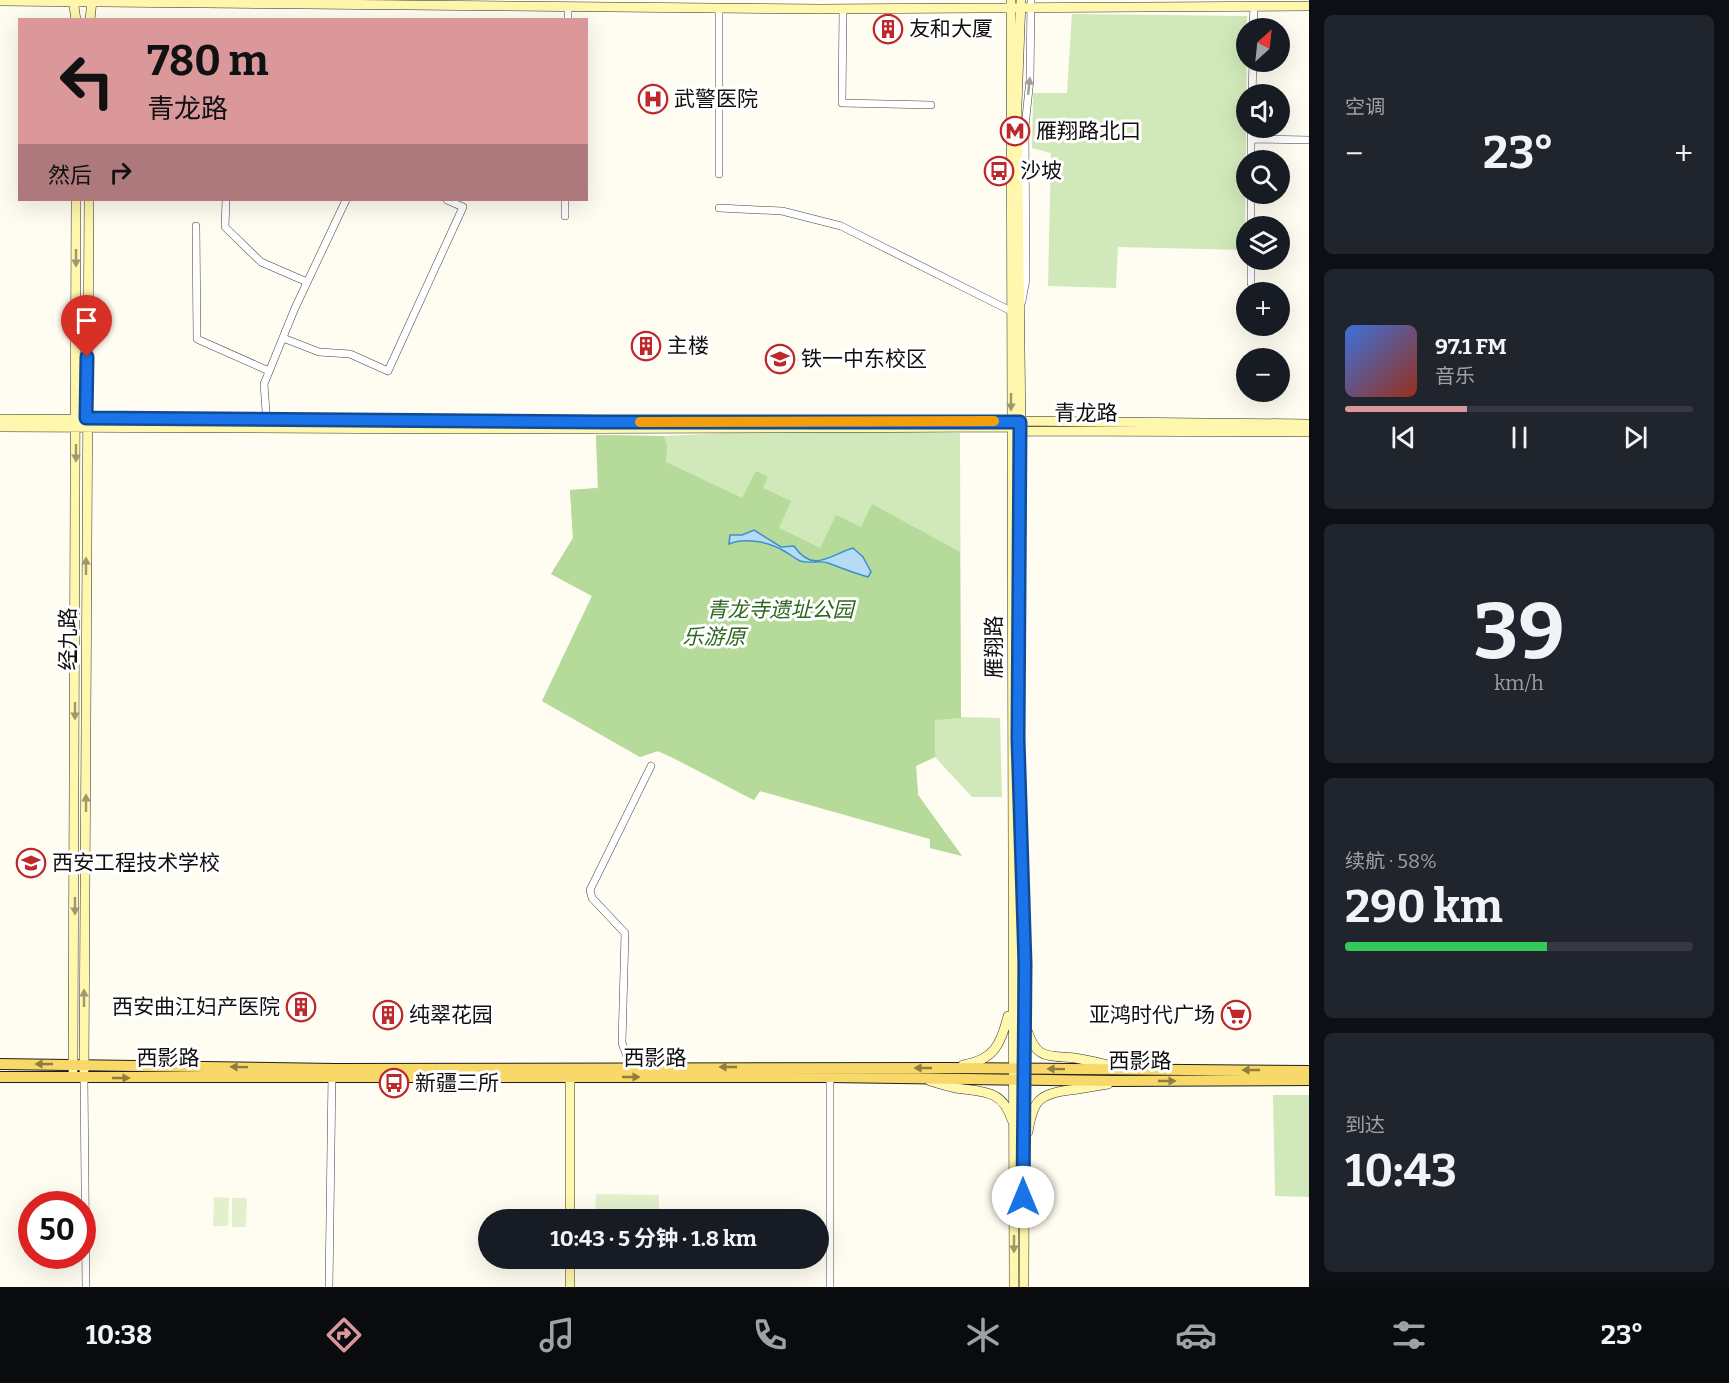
<!DOCTYPE html>
<html lang="zh">
<head>
<meta charset="utf-8">
<style>
	:root { --surface:#171b24; --page:#20242c; --text:#f1f3f6; --muted:#9ea1a6; --line:#363941; --accent:#da989b }
	body { margin:0; font-family:Bitter,"Noto Sans SC",serif; background:var(--page); color:var(--text); height:100vh; display:flex; flex-direction:column; font-size:22px; white-space:nowrap }
	* { box-sizing:border-box; margin:0 }
	p { font-size:20px; color:var(--muted) }
	.icon { flex:none; width:33px; height:33px; fill:none; stroke:currentColor; stroke-width:2; stroke-linecap:round; stroke-linejoin:round }
	.map { position:relative; flex:1; overflow:hidden }
	.side { display:flex; flex-direction:column; gap:15px; padding:15px; background:#0d0f14; width:420px }
	.side>* { flex:none }
	.banner { position:absolute; left:18px; top:18px; width:570px; height:183px; border-radius:0px; box-shadow:0 6px 24px #0002; background:#da989b; color:#111; overflow:hidden }
	.needle { width:39px; rotate:27deg }
	.fabs { position:absolute; left:1236px; top:18px; display:grid; gap:12px }
	.fabs a { display:grid; place-items:center; width:54px; height:54px; border-radius:50%; background:var(--surface); box-shadow:0 6px 24px #0002; font-size:30px }
	.speed { position:absolute; left:18px; top:1191px; display:flex; gap:12px; font-size:30px; font-weight:700; text-align:center }
	.speed>* { display:grid; place-content:center; width:78px; height:78px; border-radius:50%; background:var(--surface); box-shadow:0 6px 24px #0002; line-height:1 }
	.speed .limit { border:9px solid #d22; background:#fff; color:#111 }
	.pin { position:absolute; display:grid; place-items:center; width:51px; height:51px; color:#fff; margin:-62px -26px; border-radius:50% 50% 50% 0; rotate:-45deg; box-shadow:0 0 6px #0007 }
	.pin .icon { rotate:45deg }
	.me { position:absolute; width:66px; margin:-33px; rotate:0deg; stroke-linejoin:round; filter:drop-shadow(0 0 4px #0008) }
	.turn { display:flex; align-items:center; gap:21px; height:126px; padding:0 30px; font-size:27px }
	.turn .icon { width:78px; height:78px; stroke-width:2.5 }
	.turn b { display:block; font-size:42px; line-height:51px }
	.then { display:flex; align-items:center; height:57px; padding:0 30px; background:#0003; gap:12px; font-size:22px }
	.big { font-size:45px; font-weight:700; line-height:1.1 }
	.side .widget { flex:1; display:flex; flex-direction:column; justify-content:center; gap:9px; min-width:0; padding:0 21px; border-radius:9px; background:var(--page) }
	.side .dial { align-items:center; gap:0 }
	.dial b { font-size:78px; line-height:1 }
	.song { display:flex; align-items:center; gap:18px }
	.cover { width:72px; height:72px; border-radius:9px; background:linear-gradient(135deg,hsl(220 70% 55%),hsl(10 70% 35%)) }
	.played { height:6px; border-radius:3px; background:linear-gradient(90deg,var(--accent) 35%,var(--line) 35%) }
	.keys { display:flex; justify-content:space-around; direction:ltr }
	.heat { display:flex; justify-content:space-between; align-items:center; font-size:33px; direction:ltr }
	.charge { height:9px; border-radius:4px; background:linear-gradient(90deg,#34c759 58%,var(--line) 0) }
	.trip { position:absolute; left:478px; top:1209px; width:351px; height:60px; border-radius:30px; background:var(--surface); box-shadow:0 6px 24px #0002; font-weight:700; line-height:60px; text-align:center }
	.tabs { display:flex; height:96px; justify-content:space-around; align-items:center; background:#090b0e; color:var(--muted) }
	.tabs .icon { width:42px; height:42px }
	.tabs .current { color:var(--accent) }
	.tabs b { font-size:27px; color:var(--text) }
	main { display:flex; flex:1; min-height:0 }
	.map>svg:first-child { display:block }
	.green { fill:#d1e9ba }
	.forest { fill:#b5da9a }
	.pitch { fill:#e3f0cc }
	.water { fill:#b6dcf5; stroke:#3e8fcc; stroke-width:1.5 }
	.lines { fill:none; stroke-linecap:round; stroke-linejoin:round }
	.street-casing { stroke:#424242; stroke-width:8 }
	.secondary-casing { stroke:#313131; stroke-width:10 }
	.primary-casing { stroke:#202020; stroke-width:12 }
	.street { stroke:#fff; stroke-width:7 }
	.secondary { stroke:#fef7ad; stroke-width:9 }
	.primary { stroke:#f7d869; stroke-width:10 }
	.oneway { fill:#9f9f9f }
	.oneway2 { fill:#9e9a6e }
	.oneway3 { fill:#8f7e40 }
	.route-casing { stroke:#114b97; stroke-width:15 }
	.route { stroke:#1a73e8; stroke-width:10 }
	.slow { stroke:#f59e0b; stroke-width:10 }
	.labels { text-anchor:middle; stroke-width:6; stroke-linejoin:round; paint-order:stroke }
	.poi-label { font-size:21px; fill:#0f0f0f; stroke:#fff; text-anchor:start }
	.street-label { font-size:21px; fill:#0f0f0f; stroke:#fff }
	.park-label { font-size:21px; font-style:italic; fill:#2c661f; stroke:#fff }
</style>
</head>
<body>
<main>
<div class="map">
<svg width="1309" height="1287" viewBox="0 0 1309 1287">
	<rect width="100%" height="100%" fill="#fffcf1"/>
	<!-- green -->
	<path class="green" d="M1072 14 1247 16 1245 250 1118 247 1116 288 1048 286 1051 153 1032 148 1033 93H1067Z
		M790 430 960 433 961 717 1000 718 1002 797H972L935 757 916 766 918 795 962 856 930 848V839L760 791 754 800C722 784 691 766 658 751L640 757 542 701 592 596 551 574 573 538 570 490 598 488 596 435 664 436Z
		M1273 1095H1309V1197L1275 1196Z"/>
	<!-- forest -->
	<path class="forest" d="M596 435 664 436 667 445 666 462 742 498 756 471 768 477 763 488 791 501 779 528 820 548 836 515 861 527 872 504 960 552 961 718 935 720V757L916 766 918 795 962 856 930 848V839L760 791 754 800C722 784 691 766 658 751L640 757 542 701 592 596 551 574 573 538 570 490 598 488Z"/>
	<!-- pitch -->
	<path class="pitch" d="M596 1194 659 1195V1219H595Z
		M214 1197 229 1198 228 1226H213Z
		M232 1198H247L246 1227H232Z"/>
	<!-- water -->
	<path class="water" d="M754 530 781 547 794 546C813 574 830 555 853 548L863 557 871 572 868 577C854 573 841 568 828 563 820 560 809 564 800 561 794 558 790 554 784 551 770 542 744 537 729 544L730 535H742Z"/>
	<g class="lines">
		<!-- street casing -->
		<g class="street-casing">
			<path id="street" d="M843 9 842 103 931 105
				M568 20V7
				M1253 28 1254 6
				M1252 94 1253 62
				M1251 139 1309 140
				M1251 160V128
				M719 174V8
				M226 200 225 227 261 262 307 282
				M719 208 782 211 841 226 1011 311
				M565 216V200
				M196 226 197 339 269 371
				M1251 226V194
				M1251 283V260
				M1022 301 1026 279 1025 127 1030 79 1031 0
				M283 338 319 352 350 354 388 371 463 207 447 200
				M267 425 264 384 295 308 346 200
				M631 1067 622 1043 625 933 592 898 590 890 651 766
				M84 1078 86 1287
				M329 1287 332 1074
				M830 1287V1077"/>
		</g>
		<!-- secondary casing -->
		<g class="secondary-casing">
			<path id="secondary" d="M73 0 76 20
				M1011 0 1014 1287
				M1021 0 1017 105 1021 431 1018 739 1025 964 1024 1287
				M0 1 820 9 1309 6
				M90 20 92 0
				M0 419 606 422 988 421
				M1004 421 1309 424
				M0 427 464 429 1012 427 1021 431 1309 432
				M1027 1030C1037 1061 1049 1055 1075 1058 1087 1060 1100 1063 1112 1066
				M963 1065C994 1060 1001 1044 1008 1016
				M73 1070 76 200
				M84 1070 89 200
				M930 1081C941 1084 952 1088 963 1089 987 1092 1003 1092 1012 1120
				M1028 1132C1033 1101 1038 1094 1070 1090 1082 1089 1095 1086 1108 1084
				M570 1220V1077
				M570 1258V1287"/>
		</g>
		<!-- primary casing -->
		<g class="primary-casing">
			<path id="primary" d="M0 1064 336 1069 947 1068 1309 1071
				M0 1077H830L1114 1081 1309 1080"/>
		</g>
		<!-- street -->
		<use href="#street" class="street"/>
		<!-- secondary -->
		<use href="#secondary" class="secondary"/>
		<!-- primary -->
		<use href="#primary" class="primary"/>
	</g>
	<!-- one-way arrows -->
	<defs><path id="oneway-solid" d="M-6-.8H1V-3.2L6.5 0L1 3.2V.8H-6Z" transform="scale(1.5)"/></defs>
	<use class="oneway" href="#oneway-solid" transform="translate(1029 86) rotate(-84)"/>
	<g class="oneway2">
		<use href="#oneway-solid" transform="translate(76 258) rotate(90)"/>
		<use href="#oneway-solid" transform="translate(1011 402) rotate(90)"/>
		<use href="#oneway-solid" transform="translate(76 453) rotate(90)"/>
		<use href="#oneway-solid" transform="translate(86 566) rotate(-90)"/>
		<use href="#oneway-solid" transform="translate(75 711) rotate(90)"/>
		<use href="#oneway-solid" transform="translate(86 803) rotate(-90)"/>
		<use href="#oneway-solid" transform="translate(75 906) rotate(90)"/>
		<use href="#oneway-solid" transform="translate(84 998) rotate(-90)"/>
		<use href="#oneway-solid" transform="translate(1014 1244) rotate(90)"/>
	</g>
	<g class="oneway3">
		<use href="#oneway-solid" transform="translate(44 1064) rotate(180)"/>
		<use href="#oneway-solid" transform="translate(239 1067) rotate(-179)"/>
		<use href="#oneway-solid" transform="translate(728 1067) rotate(-180)"/>
		<use href="#oneway-solid" transform="translate(923 1068) rotate(-180)"/>
		<use href="#oneway-solid" transform="translate(1056 1069) rotate(-179)"/>
		<use href="#oneway-solid" transform="translate(1251 1070) rotate(-180)"/>
		<use href="#oneway-solid" transform="translate(631 1077)"/>
		<use href="#oneway-solid" transform="translate(121 1078)"/>
		<use href="#oneway-solid" transform="translate(1167 1081)"/>
	</g>
	<g class="lines">
		<!-- route casing -->
		<g class="route-casing">
			<path id="route" d="M87 357 86 418 606 422H1020L1018 739 1025 964 1023 1197"/>
		</g>
		<!-- route -->
		<use href="#route" class="route"/>
		<!-- slow -->
		<path class="slow" d="M640 422 994 421"/>
	</g>
	<!-- icons -->
	<defs>
		<g id="building-ring" transform="scale(1.5)"><circle r="9.5" fill="#fff" stroke="#be282b" stroke-width="1.5"/><path d="M-4-6H4V6H1V3H-1V6H-4ZM-2.5-4.3h1.7v1.8h-1.7ZM.8-4.3h1.7v1.8H.8ZM-2.5-1h1.7V.8h-1.7ZM.8-1h1.7V.8H.8Z" fill="#be282b"/></g>
		<g id="hospital-ring" transform="scale(1.5)"><circle r="9.5" fill="#fff" stroke="#be282b" stroke-width="1.5"/><path d="M-5-5h3v3.5h4V-5h3V5h-3V1.5h-4V5h-3Z" fill="#be282b"/></g>
		<g id="metro-ring" transform="scale(1.5)"><circle r="9.5" fill="#fff" stroke="#be282b" stroke-width="1.5"/><path d="M-5.5 5V-5H-3L0 0L3-5H5.5V5H3V-.5L0 4L-3-.5V5Z" fill="#be282b"/></g>
		<g id="bus-ring" transform="scale(1.5)"><circle r="9.5" fill="#fff" stroke="#be282b" stroke-width="1.5"/><path d="M-5-6H5V4H4V6H2V4H-2V6H-4V4H-5ZM-3.5-4V0h7V-4ZM-3.5 1.2v1.5H-2V1.2ZM2 1.2v1.5H3.5V1.2Z" fill="#be282b"/></g>
		<g id="school-ring" transform="scale(1.5)"><circle r="9.5" fill="#fff" stroke="#be282b" stroke-width="1.5"/><path d="M0-5L7-2L0 1L-7-2ZM-4 1L0 2.5L4 1V4Q0 6-4 4Z" fill="#be282b"/></g>
		<g id="university-ring" transform="scale(1.5)"><circle r="9.5" fill="#fff" stroke="#be282b" stroke-width="1.5"/><path d="M0-5L7-2L0 1L-7-2ZM-4 1L0 2.5L4 1V4Q0 6-4 4Z" fill="#be282b"/></g>
		<g id="supermarket-ring" transform="scale(1.5)"><circle r="9.5" fill="#fff" stroke="#be282b" stroke-width="1.5"/><path d="M-6-5.5h2.5l.6 2H6L4.5 2H-2.5L-4.4-4H-6ZM-1.5 3.2a1.3 1.3 0 1 0 .1 0ZM3 3.2a1.3 1.3 0 1 0 .1 0Z" fill="#be282b"/></g>
	</defs>
	<g fill-rule="evenodd">
		<use href="#building-ring" x="888" y="29"/>
		<use href="#hospital-ring" x="653" y="99"/>
		<use href="#metro-ring" x="1015" y="131"/>
		<use href="#bus-ring" x="999" y="171"/>
		<use href="#building-ring" x="646" y="346"/>
		<use href="#school-ring" x="780" y="359"/>
		<use href="#university-ring" x="31" y="863"/>
		<use href="#building-ring" x="301" y="1007"/>
		<use href="#building-ring" x="388" y="1015"/>
		<use href="#supermarket-ring" x="1236" y="1015"/>
		<use href="#bus-ring" x="394" y="1083"/>
	</g>
	<g class="labels">
		<!-- poi labels -->
		<g class="poi-label">
			<text x="909" y="36">友和大厦</text>
			<text x="674" y="106">武警医院</text>
			<text x="1036" y="138">雁翔路北口</text>
			<text x="1020" y="178">沙坡</text>
			<text x="667" y="353">主楼</text>
			<text x="801" y="366">铁一中东校区</text>
			<text x="52" y="870">西安工程技术学校</text>
			<text x="280" y="1014" text-anchor="end">西安曲江妇产医院</text>
			<text x="409" y="1022">纯翠花园</text>
			<text x="1215" y="1022" text-anchor="end">亚鸿时代广场</text>
			<text x="415" y="1090">新疆三所</text>
		</g>
		<!-- street labels -->
		<g class="street-label">
			<text x="1086" y="420">青龙路</text>
			<text transform="translate(68 639) rotate(-90)" y="7">经九路</text>
			<text transform="translate(994 647) rotate(-90)" y="7">雁翔路</text>
			<text x="168" y="1065">西影路</text>
			<text x="655" y="1065">西影路</text>
			<text x="1140" y="1068">西影路</text>
		</g>
		<!-- park labels -->
		<g class="park-label">
			<text x="780" y="617">青龙寺遗址公园</text>
			<text x="714" y="644">乐游原</text>
		</g>
	</g>
</svg>
<div class="fabs">
<a><svg class="needle" viewBox="-14 -14 28 28"><path d="M0-13l5 13h-10z" fill="#e53935"/><path d="M0 13l5-13h-10z" fill="#9ea1a6"/></svg></a>
<a><svg class="icon" aria-label="sound" viewBox="0 0 24 24"><path d="M4 9h4l5-4v14l-5-4H4zM17 9q2 3 0 6"/></svg></a>
<a><svg class="icon" aria-label="search" viewBox="0 0 24 24"><circle cx="10" cy="10" r="6"/><path d="M15 15l6 6"/></svg></a>
<a><svg class="icon" aria-label="layers" viewBox="0 0 24 24"><path d="M12 4l9 5-9 5-9-5zM3 14l9 5 9-5"/></svg></a>
<a>+</a>
<a>−</a>
</div>
<div class="speed"><div class="limit">50</div></div>
<div class="pin" style="left:87px;top:357px;background:#d93025"><svg class="icon" aria-label="arrive" viewBox="0 0 24 24"><path d="M6 21V4h12l-3 4 3 4H6"/></svg></div>
<svg class="me" style="left:1023px;top:1197px" viewBox="-20 -20 40 40"><circle r="19" fill="#fff"/><path d="M0-13L10 11 0 6-10 11z" fill="#1a73e8"/></svg>
<div class="trip">10:43 · 5 分钟 · 1.8 km</div>
<div class="banner">
<div class="turn"><svg class="icon" aria-label="left" viewBox="0 0 24 24"><path d="M17 20v-9H6M10 6l-5 5 5 5"/></svg><div><b>780 m</b>青龙路</div></div>
<div class="then">然后<svg class="icon" aria-label="right" viewBox="0 0 24 24"><path d="M7 20v-9h11M14 6l5 5-5 5"/></svg></div>
</div>
</div>
<section class="side">
<div class="widget"><p>空调</p>
<div class="heat"><a>−</a><b class="big">23°</b><a>+</a></div>
</div>
<div class="widget">
<div class="song"><i class="cover"></i><div><b>97.1 FM</b><p>音乐</p></div></div>
<div class="played"></div>
<div class="keys"><svg class="icon" aria-label="previous" viewBox="0 0 24 24"><path d="M18 5L8 12l10 7zM5 5v14"/></svg><svg class="icon" aria-label="pause" viewBox="0 0 24 24"><path d="M8 5v14M16 5v14"/></svg><svg class="icon" aria-label="next" viewBox="0 0 24 24"><path d="M6 5l10 7-10 7zM19 5v14"/></svg></div>
</div>
<div class="widget dial"><b>39</b><p>km/h</p></div>
<div class="widget"><p>续航 · 58%</p><b class="big">290 km</b><div class="charge"></div></div>
<div class="widget"><p>到达</p><b class="big">10:43</b></div>
</section>
</main>
<nav class="tabs">
<b>10:38</b>
<svg class="icon current" aria-label="directions" viewBox="0 0 24 24"><path d="M12 3l9 9-9 9-9-9zM9 14v-3h6M13 9l2 2-2 2"/></svg>
<svg class="icon" aria-label="music" viewBox="0 0 24 24"><path d="M9 18V5l10-2v13"/><circle cx="6" cy="18" r="3"/><circle cx="16" cy="16" r="3"/></svg>
<svg class="icon" aria-label="phone" viewBox="0 0 24 24"><path d="M5 4h4l2 5-3 2q2 4 5 5l2-3 5 2v4C11 20 4 13 5 4z"/></svg>
<svg class="icon" aria-label="climate" viewBox="0 0 24 24"><path d="M12 3v18M4 7l16 10M4 17L20 7"/></svg>
<svg class="icon" aria-label="car" viewBox="0 0 24 24"><path d="M5 17H2v-5l4-1 3-4h7l3 4 3 1v5h-3M9 17h6M6 11h13"/><circle cx="7" cy="17" r="2"/><circle cx="17" cy="17" r="2"/></svg>
<svg class="icon" aria-label="filters" viewBox="0 0 24 24"><path d="M4 7h16M4 17h16"/><circle cx="9" cy="7" r="2"/><circle cx="15" cy="17" r="2"/></svg>
<b>23°</b>
</nav>
</body>
</html>
